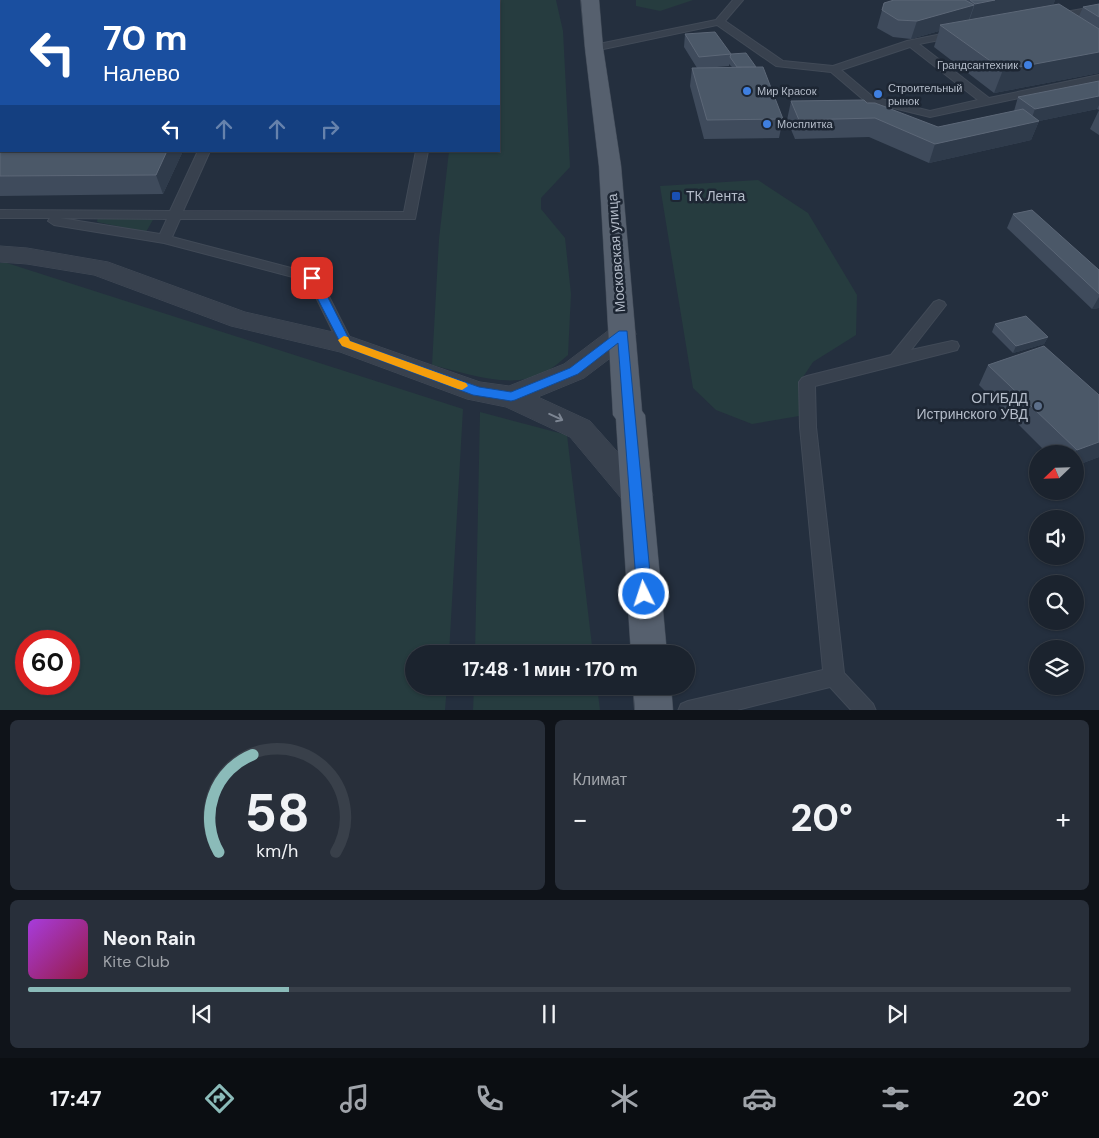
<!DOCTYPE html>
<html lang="ru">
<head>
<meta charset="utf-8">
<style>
	:root { --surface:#1b232e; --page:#282f3a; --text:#f1f3f6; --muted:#a0a4aa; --line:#39404a; --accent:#8bbbb9 }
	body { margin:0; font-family:"DM Sans",sans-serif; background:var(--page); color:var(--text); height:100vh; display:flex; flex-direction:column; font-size:19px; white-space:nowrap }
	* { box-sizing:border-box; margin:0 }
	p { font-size:16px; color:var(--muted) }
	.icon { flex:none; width:28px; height:28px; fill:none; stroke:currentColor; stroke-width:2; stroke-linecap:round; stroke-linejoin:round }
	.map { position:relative; height:710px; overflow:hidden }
	.panel { display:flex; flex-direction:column; gap:10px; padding:10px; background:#0f1319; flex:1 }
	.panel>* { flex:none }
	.hud { position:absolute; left:0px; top:0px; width:500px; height:152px; box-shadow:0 1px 4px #0004,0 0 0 1px var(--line); background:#1a4fa0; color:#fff; overflow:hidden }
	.needle { width:32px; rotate:247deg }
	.controls { position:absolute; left:1029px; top:445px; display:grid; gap:10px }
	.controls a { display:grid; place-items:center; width:55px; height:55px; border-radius:50%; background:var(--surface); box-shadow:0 1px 4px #0004,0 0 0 1px var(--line); font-size:25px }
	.speed { position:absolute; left:15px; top:630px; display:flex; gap:10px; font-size:25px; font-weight:700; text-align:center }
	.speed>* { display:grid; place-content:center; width:65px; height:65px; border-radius:50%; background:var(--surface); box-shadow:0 1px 4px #0004,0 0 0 1px var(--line); line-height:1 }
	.speed .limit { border:8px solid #d22; background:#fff; color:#111 }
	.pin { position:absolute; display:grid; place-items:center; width:42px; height:42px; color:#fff; margin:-21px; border-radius:10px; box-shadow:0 2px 8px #0006 }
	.me { position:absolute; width:55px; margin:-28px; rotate:356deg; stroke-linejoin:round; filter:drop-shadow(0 0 4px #0008) }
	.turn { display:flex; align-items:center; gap:18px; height:105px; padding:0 20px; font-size:22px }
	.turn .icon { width:65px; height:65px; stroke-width:2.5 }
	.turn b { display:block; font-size:35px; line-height:42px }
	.lanes { display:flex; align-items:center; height:48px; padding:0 20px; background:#0003; justify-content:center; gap:25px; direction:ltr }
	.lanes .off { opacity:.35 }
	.big { font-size:38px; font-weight:700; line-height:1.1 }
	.panel .tile { flex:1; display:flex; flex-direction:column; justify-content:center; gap:8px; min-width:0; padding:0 18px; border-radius:8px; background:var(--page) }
	.panel .dial { align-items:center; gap:0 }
	.dial svg { height:130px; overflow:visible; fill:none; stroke:var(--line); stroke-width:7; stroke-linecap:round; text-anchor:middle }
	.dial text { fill:var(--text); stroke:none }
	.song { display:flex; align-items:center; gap:15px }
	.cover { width:60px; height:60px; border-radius:8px; background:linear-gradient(135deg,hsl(280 70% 55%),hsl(340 70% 35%)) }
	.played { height:5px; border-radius:2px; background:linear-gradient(90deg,var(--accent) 25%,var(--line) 25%) }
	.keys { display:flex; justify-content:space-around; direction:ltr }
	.heat { display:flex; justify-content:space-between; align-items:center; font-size:28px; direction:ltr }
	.panel .tiles { flex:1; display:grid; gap:10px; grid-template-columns:1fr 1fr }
	.tile:last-child { grid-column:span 2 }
	.trip { position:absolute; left:405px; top:645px; width:290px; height:50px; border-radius:25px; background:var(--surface); box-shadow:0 1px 4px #0004,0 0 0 1px var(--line); font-weight:700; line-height:50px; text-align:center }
	.tabs { display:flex; height:80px; justify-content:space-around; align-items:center; background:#0b0e12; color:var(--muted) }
	.tabs .icon { width:35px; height:35px }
	.tabs .active { color:var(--accent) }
	.tabs b { font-size:22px; color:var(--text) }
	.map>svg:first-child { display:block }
	.green { fill:#263c3f; fill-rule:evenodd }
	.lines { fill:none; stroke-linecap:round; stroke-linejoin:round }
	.lane-casing { stroke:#414a57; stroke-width:2 }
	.street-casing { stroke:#414a57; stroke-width:1 }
	.primary-casing { stroke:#414a57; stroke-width:1 }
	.lane { fill:#38414e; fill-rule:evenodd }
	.street { fill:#38414e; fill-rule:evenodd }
	.primary { fill:#56606e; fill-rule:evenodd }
	.wall { fill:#3f4b5c; fill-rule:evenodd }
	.shaded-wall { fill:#2f3b4b }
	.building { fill:#4b5868; stroke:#5c6777 }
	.oneway { stroke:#7c8592 }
	.route { fill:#1a73e8; stroke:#114b97 }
	.slow { fill:#f59e0b }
	.shop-dot { fill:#3f7fe0; stroke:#1d2633; stroke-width:2 }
	.transit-dot { fill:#1a4fb4; stroke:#1d2633; stroke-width:2 }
	.service-dot { fill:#5c6f8a; stroke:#1d2633; stroke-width:2 }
	.labels { text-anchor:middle; stroke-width:5; stroke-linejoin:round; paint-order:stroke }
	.far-poi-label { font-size:11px; fill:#b4bcc9; stroke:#1d2633; text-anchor:start }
	.poi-label { font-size:14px; fill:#b4bcc9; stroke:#1d2633; text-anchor:start }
	.street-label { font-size:14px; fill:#b4bcc9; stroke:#1d2633 }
</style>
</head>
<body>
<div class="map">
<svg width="1099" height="711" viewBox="0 0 1099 711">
	<rect width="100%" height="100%" fill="#242f3e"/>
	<!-- green -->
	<path class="green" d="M465 0H556L563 31 570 167 541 198V209L565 238 571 294 568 355C561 361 554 367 546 372 512 391 467 373 432 365L439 239 449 151H499V1Z
		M636 0H693L660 11 636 6Z
		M758 180 808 213 857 295 856 335 813 362 803 377 805 415 752 424 716 410 693 388 660 186Z
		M98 217 154 218 146 232 97 222Z
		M0 263H7L463 409 449 654H414V686H447L445 710H0ZM69 641V684H26V641Z
		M480 412 567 435 593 654H475Z
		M474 686H597L600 710H473Z"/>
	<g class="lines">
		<!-- lane casing -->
		<g class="lane-casing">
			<path id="lane" d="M0 0H4L5 1H1L0 5Z
				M82 0H248L81 1Z
				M266 0H276V1H266Z
				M443 0H453V1H443Z
				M733 0H743L725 21 783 61 833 66 907 41 957 31 962 34 960 36 919 44 989 98 1099 75V81L930 117 865 101 831 72 776 66 717 25 594 51 589 48 594 45 716 20ZM910 47 978 100 930 111 873 97 841 70Z
				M1099 6V12L1054 20 1049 17 1054 14Z
				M198 151H210L183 211 404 212 416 151H428L415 219H180L172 237 318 275 353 344 351 348 346 349 341 348 308 281 164 243 54 225 48 221 50 218H0V210L170 211ZM60 218 167 219 160 234Z
				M939 300 944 302 946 305 911 350 952 341 957 342 959 346 957 350 815 386 816 427 844 673 873 704 876 711H852L830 687 733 711H678L681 704 688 701 823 670 800 427 799 382 802 378 807 376 891 355 934 302Z"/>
		</g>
		<!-- street casing -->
		<g class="street-casing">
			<path id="street" d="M0 246 27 248 108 262 245 312 346 335 480 382 509 386 564 364 613 327 623 325 633 327 636 334 633 341 584 378 538 397 590 421 648 486 653 495 648 504 637 508 626 504 570 437 506 407 467 399 340 352 231 326 94 275 27 264 0 262Z"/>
		</g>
		<!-- primary casing -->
		<g class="primary-casing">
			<path id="primary" d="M581 0H599L603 48 621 166 642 411 645 415 667 654H631L616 419 613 415 599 166 585 48Z
				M633 686H671L673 711H635Z"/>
		</g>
		<!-- lane -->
		<use href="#lane" class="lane"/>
		<!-- street -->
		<use href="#street" class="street"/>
		<!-- primary -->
		<use href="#primary" class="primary"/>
	</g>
	<!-- wall -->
	<path class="wall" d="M894 0H1055L1053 5 1079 16 1083 7 1099 4V73L994 93 934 47 939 31 911 39 893 37 877 28 882 10Z
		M0 15 1 151H183L163 194 0 196Z
		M685 34 731 54 783 119 779 138 704 139 690 86 692 68H697L684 47ZM729 64 732 67H717L729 66Z
		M1099 81V135L1090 129 1099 110 1097 109 1039 121 1031 140 929 163 869 137 795 139 787 120 791 101 867 103 938 127 1014 111 1018 97Z
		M1013 214 1099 270V308L1092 309 1007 228Z
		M995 324 1048 337 1044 344 1013 353 992 332Z
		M988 365 1099 457 1075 466V454H1048L979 385Z"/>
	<!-- shaded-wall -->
	<path class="shaded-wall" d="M995 0H1055L1053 6 969 21 975 4Z
		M974 5 968 22 940 25 939 31 911 39 917 21Z
		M1099 52V73L994 93 1003 70Z
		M1099 96V105L1097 109 1039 121 1031 140 929 163 935 144 1030 123 1035 109Z
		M167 151H183L163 194 156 175Z
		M1099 297V308L1092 309Z
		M1048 337 1044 344 1013 353 1016 346Z
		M1099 442V457L1075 466 1074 454 1077 450Z"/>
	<!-- building -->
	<path class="building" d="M894 0H965L974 5 917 21 898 20 882 10 884 3Z
		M970 0H995L975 4Z
		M1059 4 1099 29V52L1003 70 940 25Z
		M1099 4V17L1083 7Z
		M0 15H1V151H167L156 175 0 176Z
		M715 32 731 54 699 57 685 34Z
		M746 53 756 67H737L730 57 731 54Z
		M763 67 783 119 707 120 692 68Z
		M1099 81V96L1035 109 1018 97Z
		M864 100 867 103H875L938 127 1023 109 1039 121 935 144 875 118 799 120 791 101Z
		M1032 210 1099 270V294L1013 214Z
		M1026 316 1048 337 1016 346 995 324Z
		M1044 346 1099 395V442L1077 450 988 365Z"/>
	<!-- one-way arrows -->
	<defs><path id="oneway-shaft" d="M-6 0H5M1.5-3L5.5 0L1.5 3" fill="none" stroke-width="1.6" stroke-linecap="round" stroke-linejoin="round" transform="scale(1.25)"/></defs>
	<use class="oneway" href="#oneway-shaft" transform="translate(556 417) rotate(25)"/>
	<!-- route -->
	<path class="route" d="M312 274 318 278 350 341 479 387 511 392 570 368 619 331H627L652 594 650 599 644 600 639 599 637 594 618 343 578 374 515 400 511 401 473 395 342 346 307 278Z"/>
	<!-- slow -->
	<path class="slow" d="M344 336 348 337 350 341 466 383 468 386 462 390 458 389 342 346 338 340Z"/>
	<!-- markers -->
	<g class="shop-dot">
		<circle cx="1028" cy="65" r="5"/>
		<circle cx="747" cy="91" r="5"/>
		<circle cx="878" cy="94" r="5"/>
		<circle cx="767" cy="124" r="5"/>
	</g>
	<rect class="transit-dot" x="671" y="191" width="10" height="10" rx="2.5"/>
	<circle class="service-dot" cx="1038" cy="406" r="5"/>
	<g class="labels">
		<!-- far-poi labels -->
		<g class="far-poi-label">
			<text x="1018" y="69" text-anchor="end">Грандсантехник</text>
			<text x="888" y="92">Строительный<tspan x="888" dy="13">рынок</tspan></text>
			<text x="757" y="95">Мир Красок</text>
			<text x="777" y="128">Мосплитка</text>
		</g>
		<!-- poi labels -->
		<g class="poi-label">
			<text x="686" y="201">ТК Лента</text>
			<text x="1028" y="403" text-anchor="end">ОГИБДД<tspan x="1028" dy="16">Истринского УВД</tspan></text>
		</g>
		<!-- street labels -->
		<g class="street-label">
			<text transform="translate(616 253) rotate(-94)" y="5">Московская улица</text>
		</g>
	</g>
</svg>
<div class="controls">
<a><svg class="needle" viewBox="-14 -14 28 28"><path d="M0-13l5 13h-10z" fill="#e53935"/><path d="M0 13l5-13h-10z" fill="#a0a4aa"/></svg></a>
<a><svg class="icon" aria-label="sound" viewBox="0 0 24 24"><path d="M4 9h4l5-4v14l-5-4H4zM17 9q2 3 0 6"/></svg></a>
<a><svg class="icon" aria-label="search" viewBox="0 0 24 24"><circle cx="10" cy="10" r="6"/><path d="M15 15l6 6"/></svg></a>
<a><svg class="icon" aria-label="layers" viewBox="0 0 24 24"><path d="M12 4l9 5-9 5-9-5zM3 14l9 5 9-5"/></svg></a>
</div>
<div class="speed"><div class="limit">60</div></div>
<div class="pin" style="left:312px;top:278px;background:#d93025"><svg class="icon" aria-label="arrive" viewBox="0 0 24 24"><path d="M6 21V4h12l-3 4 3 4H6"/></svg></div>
<svg class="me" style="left:644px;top:594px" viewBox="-20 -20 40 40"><circle r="17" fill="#1a73e8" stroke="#fff" stroke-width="3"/><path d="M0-11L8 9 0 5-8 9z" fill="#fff"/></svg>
<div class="trip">17:48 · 1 мин · 170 m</div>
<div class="hud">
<div class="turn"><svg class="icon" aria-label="left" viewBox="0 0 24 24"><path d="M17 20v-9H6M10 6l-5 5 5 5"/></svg><div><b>70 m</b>Налево</div></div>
<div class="lanes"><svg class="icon" aria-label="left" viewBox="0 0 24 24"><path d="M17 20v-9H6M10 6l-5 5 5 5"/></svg><svg class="icon off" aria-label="ahead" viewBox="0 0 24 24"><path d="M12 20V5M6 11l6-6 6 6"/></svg><svg class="icon off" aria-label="ahead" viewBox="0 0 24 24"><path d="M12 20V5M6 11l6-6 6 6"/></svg><svg class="icon off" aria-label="right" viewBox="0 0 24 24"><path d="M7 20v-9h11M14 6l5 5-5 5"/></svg></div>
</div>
</div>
<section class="panel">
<div class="tiles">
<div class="tile dial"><svg viewBox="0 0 100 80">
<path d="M14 69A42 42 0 1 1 86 69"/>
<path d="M14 69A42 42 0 0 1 35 9" stroke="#8bbbb9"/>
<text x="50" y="56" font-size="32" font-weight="700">58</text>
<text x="50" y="72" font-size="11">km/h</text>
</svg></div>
<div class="tile"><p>Климат</p>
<div class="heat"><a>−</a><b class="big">20°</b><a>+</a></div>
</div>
<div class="tile">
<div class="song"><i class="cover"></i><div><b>Neon Rain</b><p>Kite Club</p></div></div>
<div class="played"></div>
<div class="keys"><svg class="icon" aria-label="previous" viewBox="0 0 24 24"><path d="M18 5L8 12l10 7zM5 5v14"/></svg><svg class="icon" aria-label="pause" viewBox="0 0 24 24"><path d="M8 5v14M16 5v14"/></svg><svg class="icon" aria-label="next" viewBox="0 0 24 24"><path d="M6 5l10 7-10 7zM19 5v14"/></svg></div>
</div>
</div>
</section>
<nav class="tabs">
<b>17:47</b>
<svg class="icon active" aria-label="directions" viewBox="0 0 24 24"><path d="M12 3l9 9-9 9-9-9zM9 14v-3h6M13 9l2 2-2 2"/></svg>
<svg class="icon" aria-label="music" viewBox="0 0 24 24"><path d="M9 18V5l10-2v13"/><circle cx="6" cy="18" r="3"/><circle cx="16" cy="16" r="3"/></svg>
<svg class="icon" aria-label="phone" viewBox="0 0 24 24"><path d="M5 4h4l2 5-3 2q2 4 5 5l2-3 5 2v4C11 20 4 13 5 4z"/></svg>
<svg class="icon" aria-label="climate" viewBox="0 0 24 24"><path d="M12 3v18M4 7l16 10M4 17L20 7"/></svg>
<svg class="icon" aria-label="car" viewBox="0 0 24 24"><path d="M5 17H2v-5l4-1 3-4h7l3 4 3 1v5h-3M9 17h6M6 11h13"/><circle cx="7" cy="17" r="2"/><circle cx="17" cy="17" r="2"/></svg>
<svg class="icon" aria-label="filters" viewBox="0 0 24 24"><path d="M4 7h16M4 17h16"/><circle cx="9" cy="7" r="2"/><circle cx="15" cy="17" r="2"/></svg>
<b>20°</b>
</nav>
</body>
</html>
